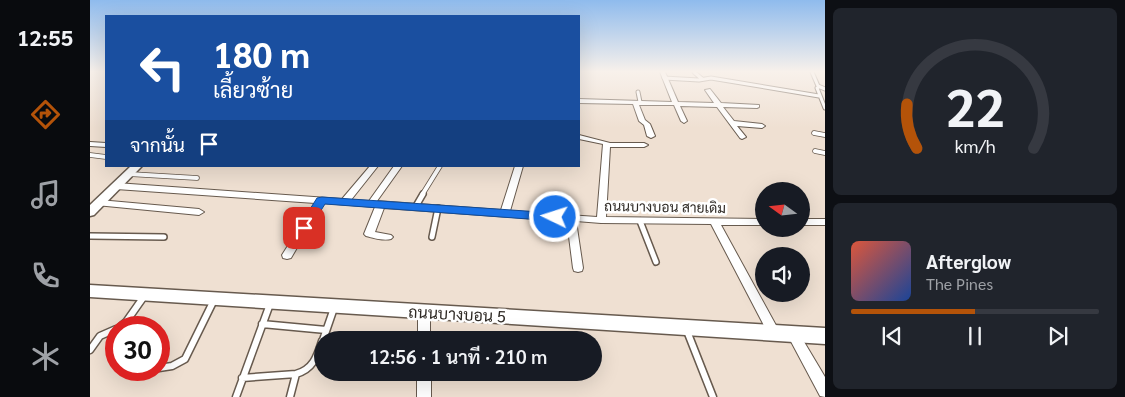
<!DOCTYPE html>
<html lang="th">
<head>
<meta charset="utf-8">
<style>
	:root { --surface:#171b24; --page:#20242c; --text:#f1f3f6; --muted:#9ea1a6; --line:#363941; --accent:#b45309 }
	body { margin:0; font-family:Georgia,Sarabun,serif; background:var(--page); color:var(--text); height:100vh; display:flex; flex-direction:column; font-size:19px; white-space:nowrap }
	* { box-sizing:border-box; margin:0 }
	p { font-size:16px; color:var(--muted) }
	.icon { flex:none; width:28px; height:28px; fill:none; stroke:currentColor; stroke-width:2; stroke-linecap:round; stroke-linejoin:round }
	.map { position:relative; flex:1; overflow:hidden }
	.details { display:flex; flex-direction:column; gap:8px; padding:8px; background:#0d0f14; width:300px }
	.details>* { flex:none }
	.banner { position:absolute; left:15px; top:15px; width:475px; height:152px; border-radius:0px; box-shadow:0 5px 20px #0002; background:#1a4fa0; color:#fff; overflow:hidden }
	.needle { width:32px; rotate:285deg }
	.tools { position:absolute; left:665px; top:182px; display:grid; gap:10px }
	.tools a { display:grid; place-items:center; width:55px; height:55px; border-radius:50%; background:var(--surface); box-shadow:0 5px 20px #0002; font-size:25px }
	.speed { position:absolute; left:15px; top:316px; display:flex; gap:10px; font-size:25px; font-weight:700; text-align:center }
	.speed>* { display:grid; place-content:center; width:65px; height:65px; border-radius:50%; background:var(--surface); box-shadow:0 5px 20px #0002; line-height:1 }
	.speed .limit { border:8px solid #d22; background:#fff; color:#111 }
	.pin { position:absolute; display:grid; place-items:center; width:42px; height:42px; color:#fff; margin:-21px; border-radius:10px; box-shadow:0 2px 8px #0006 }
	.me { position:absolute; width:55px; margin:-28px; rotate:274deg; stroke-linejoin:round; filter:drop-shadow(0 0 4px #0008) }
	.turn { display:flex; align-items:center; gap:18px; height:105px; padding:0 25px; font-size:22px }
	.turn .icon { width:65px; height:65px; stroke-width:2.5 }
	.turn b { display:block; font-size:35px; line-height:42px }
	.then { display:flex; align-items:center; height:48px; padding:0 25px; background:#0003; gap:10px; font-size:19px }
	.details .widget { flex:1; display:flex; flex-direction:column; justify-content:center; gap:8px; min-width:0; padding:0 18px; border-radius:8px; background:var(--page) }
	.details .dial { align-items:center; gap:0 }
	.dial svg { height:130px; overflow:visible; fill:none; stroke:var(--line); stroke-width:7; stroke-linecap:round; text-anchor:middle }
	.dial text { fill:var(--text); stroke:none }
	.song { display:flex; align-items:center; gap:15px }
	.cover { width:60px; height:60px; border-radius:8px; background:linear-gradient(135deg,hsl(10 70% 55%),hsl(220 70% 35%)) }
	.played { height:5px; border-radius:2px; background:linear-gradient(90deg,var(--accent) 50%,var(--line) 50%) }
	.keys { display:flex; justify-content:space-around; direction:ltr }
	.trip { position:absolute; left:224px; top:331px; width:288px; height:50px; border-radius:25px; background:var(--surface); box-shadow:0 5px 20px #0002; font-weight:600; line-height:50px; text-align:center }
	main { display:flex; flex:1; min-height:0 }
	.dock { display:flex; flex-direction:column; width:90px; justify-content:space-around; align-items:center; background:#090b0e; color:var(--muted) }
	.dock .icon { width:35px; height:35px }
	.dock .on { color:var(--accent) }
	.dock b { font-size:22px; color:var(--text) }
	.map>svg:first-child { display:block }
	.lines { fill:none; stroke-linecap:round; stroke-linejoin:round }
	.service-far3-casing { stroke:#675a4e; stroke-width:5 }
	.service-far2-casing { stroke:#675a4e; stroke-width:5.5 }
	.service-far1-casing { stroke:#675a4e; stroke-width:8 }
	.service-casing { stroke:#675a4e; stroke-width:9 }
	.minor-casing { stroke:#675a4e; stroke-width:2 }
	.tertiary-casing { stroke:#675a4e; stroke-width:3 }
	.secondary-casing { stroke:#675a4e; stroke-width:3 }
	.service-far3 { stroke:#fff; stroke-width:3 }
	.service-far2 { stroke:#fff; stroke-width:4 }
	.service-far1 { stroke:#fff; stroke-width:5 }
	.service { stroke:#fff; stroke-width:6 }
	.minor { fill:#fff; fill-rule:evenodd }
	.tertiary { fill:#fff; fill-rule:evenodd }
	.secondary { fill:#fff; fill-rule:evenodd }
	.route { fill:#1a73e8; stroke:#114b97 }
	.labels { text-anchor:middle; stroke-width:5; stroke-linejoin:round; paint-order:stroke }
	.street-label { font-size:14px; fill:#2e2924; stroke:#fff }
	.near-street-label { font-size:16px; fill:#2e2924; stroke:#fff }
</style>
</head>
<body>
<main>
<nav class="dock">
<b>12:55</b>
<svg class="icon on" aria-label="directions" viewBox="0 0 24 24"><path d="M12 3l9 9-9 9-9-9zM9 14v-3h6M13 9l2 2-2 2"/></svg>
<svg class="icon" aria-label="music" viewBox="0 0 24 24"><path d="M9 18V5l10-2v13"/><circle cx="6" cy="18" r="3"/><circle cx="16" cy="16" r="3"/></svg>
<svg class="icon" aria-label="phone" viewBox="0 0 24 24"><path d="M5 4h4l2 5-3 2q2 4 5 5l2-3 5 2v4C11 20 4 13 5 4z"/></svg>
<svg class="icon" aria-label="climate" viewBox="0 0 24 24"><path d="M12 3v18M4 7l16 10M4 17L20 7"/></svg>
</nav>
<div class="map">
<svg width="735" height="397" viewBox="0 0 735 397">
	<rect width="100%" height="100%" fill="#efe0d2"/>
	<g class="lines">
		<!-- service-far3 casing -->
		<g class="service-far3-casing">
			<path id="service-far3" d="M604 72 612 79
				M722 72 728 86 735 89
				M574 78 609 80 621 78 729 96
				M729 87 727 88 735 108
				M548 92 550 102"/>
		</g>
		<!-- service-far2 casing -->
		<g class="service-far2-casing">
			<path id="service-far2" d="M724 133 735 135
				M725 151 735 153
				M0 155 16 157
				M39 174 107 178
				M332 195 350 166"/>
		</g>
		<!-- service-far1 casing -->
		<g class="service-far1-casing">
			<path id="service-far1" d="M326 206 333 194
				M550 221 566 262
				M0 236 74 237
				M342 237 348 208"/>
		</g>
		<!-- service casing -->
		<g class="service-casing">
			<path id="service" d="M172 324 236 330
				M29 328 36 322 55 295
				M597 331 623 397
				M233 340 244 308
				M0 350 10 336 26 329
				M69 368 82 366 95 359 124 300
				M152 378 206 374
				M146 397 180 304
				M200 397 206 374C223 369 227 357 232 341"/>
		</g>
		<!-- minor casing -->
		<g class="minor-casing">
			<path id="minor" d="M570 72H575L588 102 624 103 615 90 620 89 631 103 669 105V107L667 108 633 107 644 121 672 124 675 126 672 128 647 126 656 137 652 139 650 138 627 107 590 106 597 121 594 123 591 121 584 105H549L555 120 560 124 565 136 561 138 557 136 554 125 549 121 543 104 489 103V99L582 102Z
				M489 135 520 143H554L558 145 554 147H520L516 217 674 219V225H631L688 329 690 333 688 337 684 339 680 337 621 224 511 223 486 221 493 268 492 271 488 272 484 271 483 268 477 221 294 208 285 232 301 235 303 237 301 239C294 241 283 238 276 236L274 234 285 207 233 203 201 258 197 259 193 258 192 255 225 203 26 189 22 186 26 183 252 199 280 166H288L261 200 279 201 304 166H312L287 201 411 210 425 166H433L420 211 507 217 513 144 489 139Z
				M0 142 16 143V147L0 146Z
				M9 200 109 209 114 212 109 215 6 205 5 203Z
				M711 219H735V225H711Z
				M334 307 338 308 340 312V340H328V312L330 308Z
				M703 328 707 330 735 377V397L730 396 697 334 699 330Z
				M327 372H341V397H327Z"/>
		</g>
		<!-- tertiary casing -->
		<g class="tertiary-casing">
			<path id="tertiary" d="M41 166H52L4 215 0 216V205Z"/>
		</g>
		<!-- secondary casing -->
		<g class="secondary-casing">
			<path id="secondary" d="M0 285 735 328V344L0 297Z"/>
		</g>
		<!-- service-far3 -->
		<use href="#service-far3" class="service-far3"/>
		<!-- service-far2 -->
		<use href="#service-far2" class="service-far2"/>
		<!-- service-far1 -->
		<use href="#service-far1" class="service-far1"/>
		<!-- service -->
		<use href="#service" class="service"/>
		<!-- minor -->
		<use href="#minor" class="minor"/>
		<!-- tertiary -->
		<use href="#tertiary" class="tertiary"/>
		<!-- secondary -->
		<use href="#secondary" class="secondary"/>
	</g>
	<!-- sky -->
	<linearGradient id="sky" x2="0" y2="1"><stop stop-color="#8fbbed"/><stop offset="0.56" stop-color="#f8f1eb"/><stop offset="1" stop-color="#f8f1eb" stop-opacity="0"/></linearGradient>
	<rect width="735" height="128" fill="url(#sky)"/>
	<!-- route -->
	<path class="route" d="M232 197 465 213 471 217 465 221 235 204 218 231H210L208 228 210 225 227 198Z"/>
	<g class="labels">
		<!-- street labels -->
		<g class="street-label">
			<text transform="translate(575 207) rotate(1)" y="5">ถนนบางบอน สายเดิม</text>
		</g>
		<!-- near-street labels -->
		<g class="near-street-label">
			<text transform="translate(367 314) rotate(3)" y="6">ถนนบางบอน 5</text>
		</g>
	</g>
</svg>
<div class="tools">
<a><svg class="needle" viewBox="-14 -14 28 28"><path d="M0-13l5 13h-10z" fill="#e53935"/><path d="M0 13l5-13h-10z" fill="#9ea1a6"/></svg></a>
<a><svg class="icon" aria-label="sound" viewBox="0 0 24 24"><path d="M4 9h4l5-4v14l-5-4H4zM17 9q2 3 0 6"/></svg></a>
</div>
<div class="speed"><div class="limit">30</div></div>
<div class="pin" style="left:214px;top:228px;background:#d93025"><svg class="icon" aria-label="arrive" viewBox="0 0 24 24"><path d="M6 21V4h12l-3 4 3 4H6"/></svg></div>
<svg class="me" style="left:465px;top:217px" viewBox="-20 -20 40 40"><circle r="17" fill="#1a73e8" stroke="#fff" stroke-width="3"/><path d="M0-11L8 9 0 5-8 9z" fill="#fff"/></svg>
<div class="trip">12:56 · 1 นาที · 210 m</div>
<div class="banner">
<div class="turn"><svg class="icon" aria-label="left" viewBox="0 0 24 24"><path d="M17 20v-9H6M10 6l-5 5 5 5"/></svg><div><b>180 m</b>เลี้ยวซ้าย</div></div>
<div class="then">จากนั้น<svg class="icon" aria-label="arrive" viewBox="0 0 24 24"><path d="M6 21V4h12l-3 4 3 4H6"/></svg></div>
</div>
</div>
<section class="details">
<div class="widget dial"><svg viewBox="0 0 100 80">
<path d="M14 69A42 42 0 1 1 86 69"/>
<path d="M14 69A42 42 0 0 1 8 42" stroke="#b45309"/>
<text x="50" y="56" font-size="32" font-weight="700">22</text>
<text x="50" y="72" font-size="11">km/h</text>
</svg></div>
<div class="widget">
<div class="song"><i class="cover"></i><div><b>Afterglow</b><p>The Pines</p></div></div>
<div class="played"></div>
<div class="keys"><svg class="icon" aria-label="previous" viewBox="0 0 24 24"><path d="M18 5L8 12l10 7zM5 5v14"/></svg><svg class="icon" aria-label="pause" viewBox="0 0 24 24"><path d="M8 5v14M16 5v14"/></svg><svg class="icon" aria-label="next" viewBox="0 0 24 24"><path d="M6 5l10 7-10 7zM19 5v14"/></svg></div>
</div>
</section>
</main>
</body>
</html>
